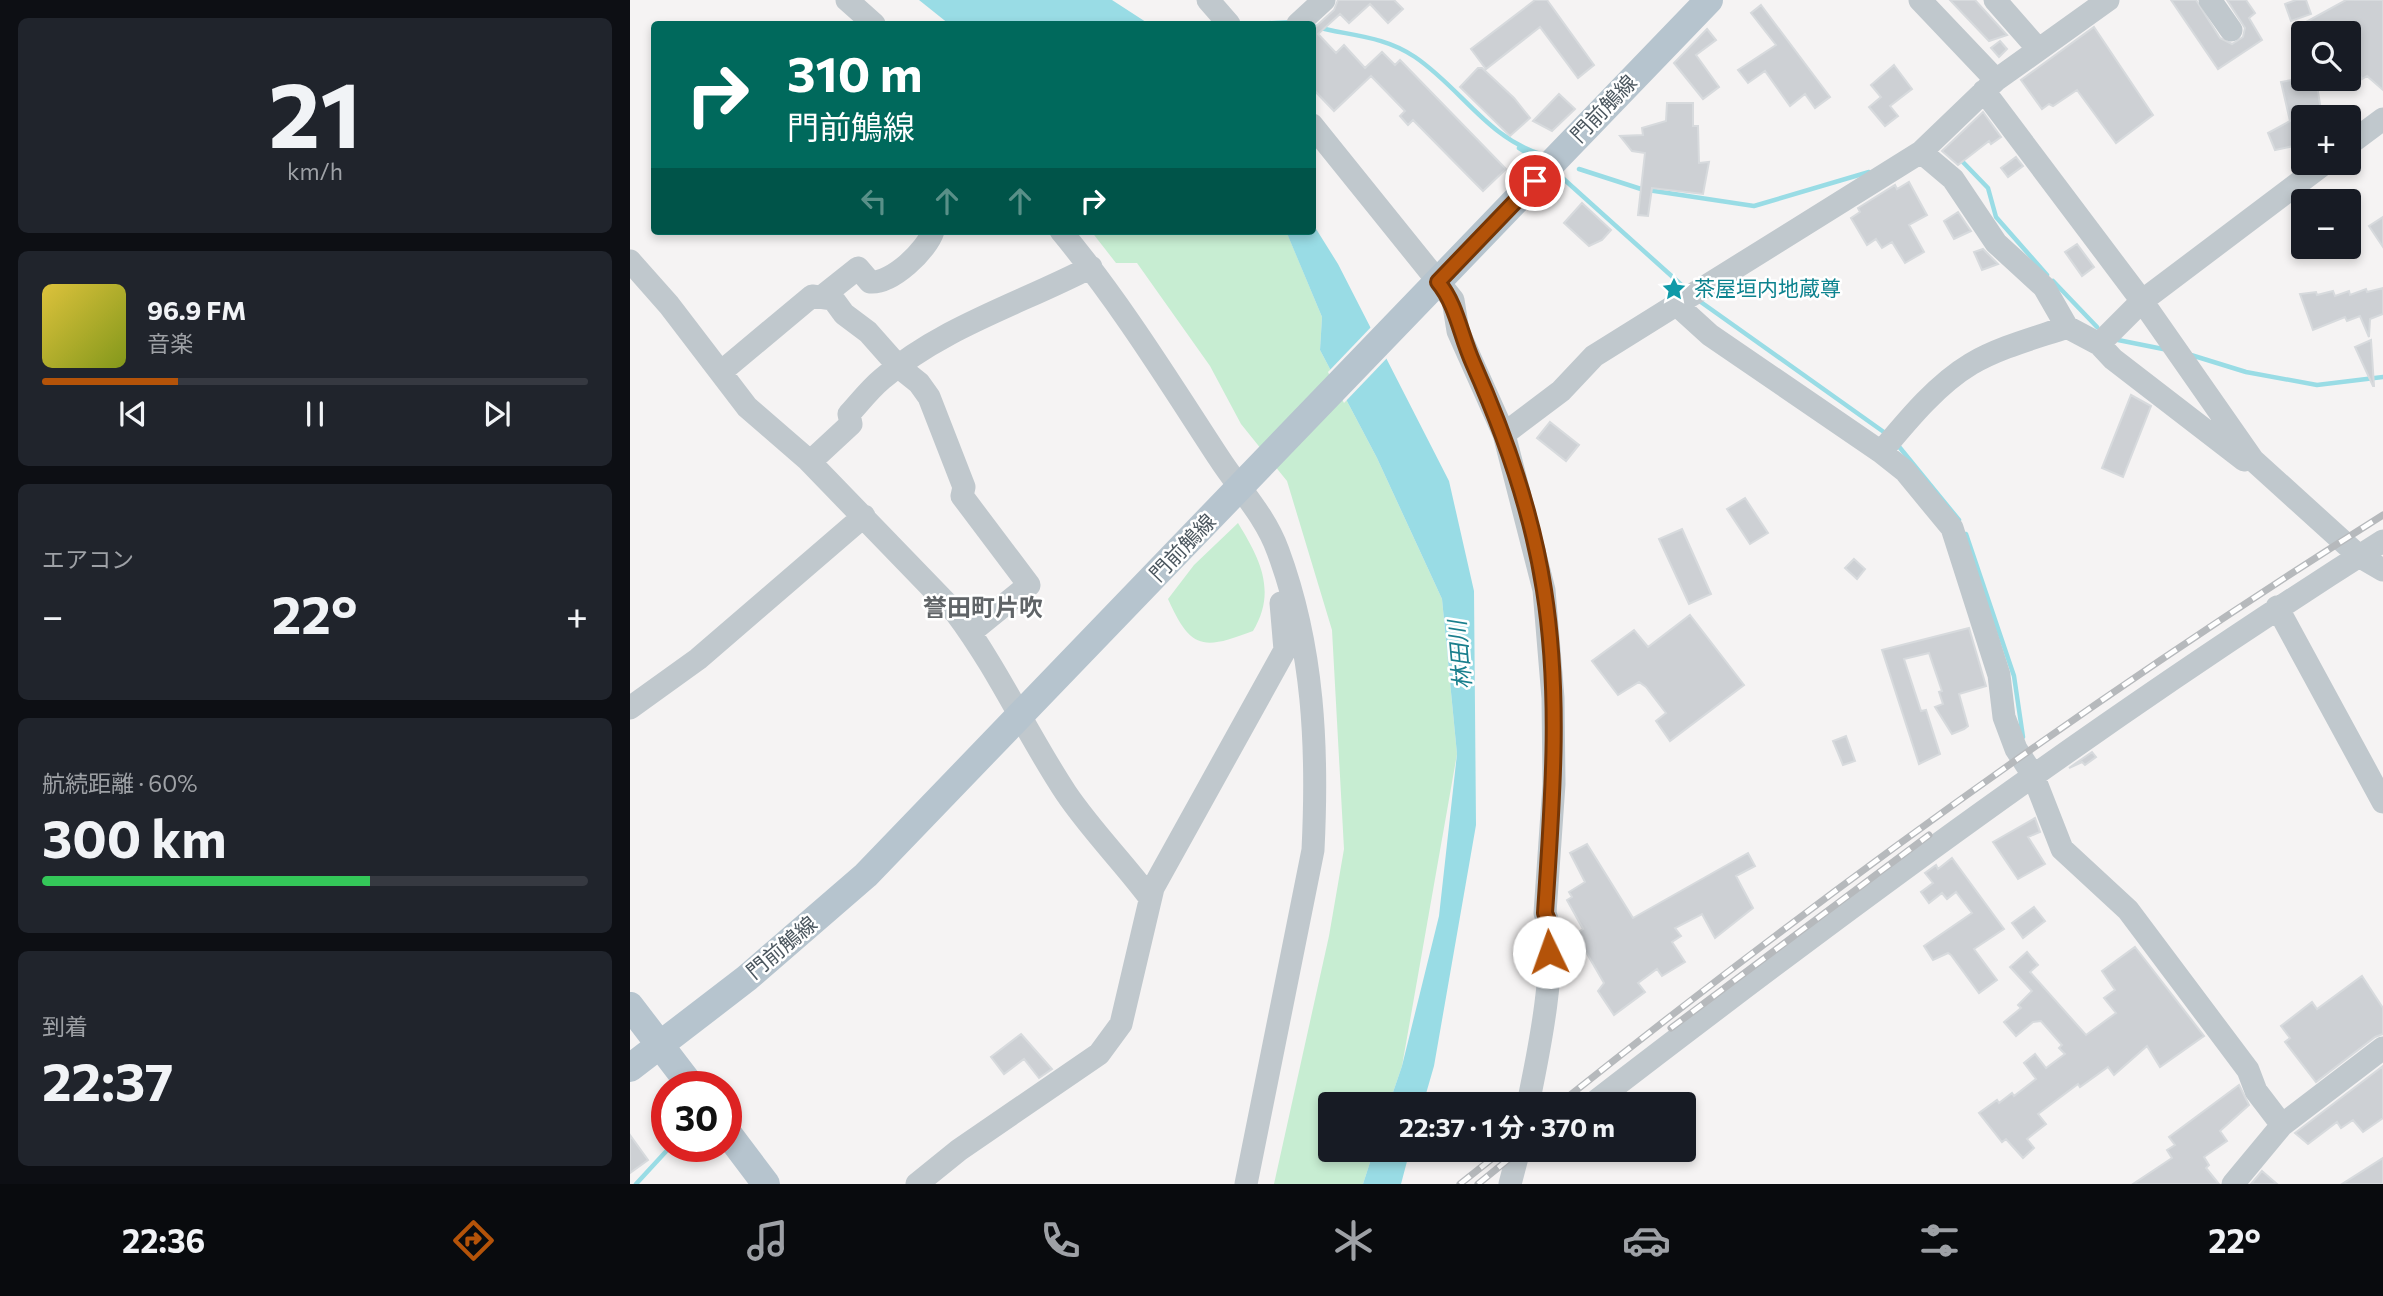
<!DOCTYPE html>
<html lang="ja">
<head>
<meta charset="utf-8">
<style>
	:root { --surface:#171b24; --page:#20242c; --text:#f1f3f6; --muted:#9ea1a6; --line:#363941; --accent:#b45309 }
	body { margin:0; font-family:Commissioner,"Noto Sans JP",sans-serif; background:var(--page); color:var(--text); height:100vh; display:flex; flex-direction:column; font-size:26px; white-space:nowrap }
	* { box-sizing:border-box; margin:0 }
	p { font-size:23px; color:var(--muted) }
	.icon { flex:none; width:38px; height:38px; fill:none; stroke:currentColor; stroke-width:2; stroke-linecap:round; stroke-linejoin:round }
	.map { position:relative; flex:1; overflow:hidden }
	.side { display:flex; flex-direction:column; gap:18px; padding:18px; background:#0d0f14; width:630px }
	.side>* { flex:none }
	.hud { position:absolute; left:21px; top:21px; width:665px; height:214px; border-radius:7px; box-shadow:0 4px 10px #0003; background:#00695c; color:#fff; overflow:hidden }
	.controls { position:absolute; left:1661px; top:21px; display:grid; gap:14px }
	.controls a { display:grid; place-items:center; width:70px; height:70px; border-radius:7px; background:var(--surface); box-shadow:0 4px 10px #0003; font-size:35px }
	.speed { position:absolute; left:21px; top:1071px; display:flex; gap:14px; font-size:35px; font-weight:700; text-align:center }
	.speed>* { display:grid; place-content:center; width:91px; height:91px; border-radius:50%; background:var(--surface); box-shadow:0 4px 10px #0003; line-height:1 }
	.speed .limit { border:10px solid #d22; background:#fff; color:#111 }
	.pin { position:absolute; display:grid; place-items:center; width:60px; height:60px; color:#fff; margin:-30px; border:4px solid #fff; border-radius:50%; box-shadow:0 2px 7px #0007 }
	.me { position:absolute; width:77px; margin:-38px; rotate:357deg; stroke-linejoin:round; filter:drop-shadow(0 0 5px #0008) }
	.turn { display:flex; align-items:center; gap:24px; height:147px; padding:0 21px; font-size:32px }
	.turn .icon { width:91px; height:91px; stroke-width:2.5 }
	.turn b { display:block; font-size:49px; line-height:60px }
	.lanes { display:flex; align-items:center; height:66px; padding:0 21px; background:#0003; justify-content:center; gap:35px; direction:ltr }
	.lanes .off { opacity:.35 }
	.big { font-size:52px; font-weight:700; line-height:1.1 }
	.side .card { flex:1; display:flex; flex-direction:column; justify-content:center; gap:10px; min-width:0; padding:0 24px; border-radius:10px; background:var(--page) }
	.side .dial { align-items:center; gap:0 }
	.dial b { font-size:91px; line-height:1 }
	.song { display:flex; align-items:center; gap:21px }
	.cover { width:84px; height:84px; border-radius:10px; background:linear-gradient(135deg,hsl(50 70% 55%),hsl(70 70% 35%)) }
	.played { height:7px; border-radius:4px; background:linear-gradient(90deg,var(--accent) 25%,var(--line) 25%) }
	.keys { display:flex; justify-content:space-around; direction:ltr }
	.heat { display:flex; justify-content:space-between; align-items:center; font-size:38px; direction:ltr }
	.charge { height:10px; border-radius:5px; background:linear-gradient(90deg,#34c759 60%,var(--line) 0) }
	.trip { position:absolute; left:688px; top:1092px; width:378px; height:70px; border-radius:7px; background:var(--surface); box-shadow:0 4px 10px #0003; font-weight:700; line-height:70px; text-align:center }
	.dock { display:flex; height:112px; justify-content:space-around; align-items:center; background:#090b0e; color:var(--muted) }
	.dock .icon { width:49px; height:49px }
	.dock .current { color:var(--accent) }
	.dock b { font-size:32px; color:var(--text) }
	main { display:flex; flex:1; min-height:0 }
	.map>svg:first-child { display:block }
	.green { fill:#c7edd2 }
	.water { fill:#99dce5 }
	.pier { fill:#f5f3f3 }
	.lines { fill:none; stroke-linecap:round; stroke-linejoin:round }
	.stream { stroke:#99dce5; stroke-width:4.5 }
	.building { fill:#cdd0d4; stroke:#d7dadd; stroke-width:2 }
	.minor { stroke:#c0c8cd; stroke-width:23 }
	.major { stroke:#b6c4ce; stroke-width:28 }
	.rail-casing { stroke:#b6b9bc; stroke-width:7 }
	.rail { stroke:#fff; stroke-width:4.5; stroke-dasharray:13; stroke-linecap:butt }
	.route-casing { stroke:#753606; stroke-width:18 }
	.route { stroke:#b45309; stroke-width:12 }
	.labels { text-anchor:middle; stroke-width:5; stroke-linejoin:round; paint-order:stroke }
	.street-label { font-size:21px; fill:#4c575f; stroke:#fff }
	.culture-label { font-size:21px; fill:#0d838f; stroke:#fff; text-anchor:start }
	.water-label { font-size:23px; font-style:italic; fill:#1a7f8d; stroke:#fff }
	.quarter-label { font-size:24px; font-weight:bold; fill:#606467; stroke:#fff }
</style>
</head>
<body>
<main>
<section class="side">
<div class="card dial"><b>21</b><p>km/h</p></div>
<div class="card">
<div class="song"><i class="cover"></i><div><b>96.9 FM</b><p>音楽</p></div></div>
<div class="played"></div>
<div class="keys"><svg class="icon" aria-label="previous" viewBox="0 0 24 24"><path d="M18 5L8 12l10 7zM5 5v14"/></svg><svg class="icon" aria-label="pause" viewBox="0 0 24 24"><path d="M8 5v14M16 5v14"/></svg><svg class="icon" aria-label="next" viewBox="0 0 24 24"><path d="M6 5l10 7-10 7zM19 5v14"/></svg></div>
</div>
<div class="card"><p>エアコン</p>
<div class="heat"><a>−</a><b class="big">22°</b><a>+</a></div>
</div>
<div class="card"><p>航続距離 · 60%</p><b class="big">300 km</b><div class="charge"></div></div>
<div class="card"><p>到着</p><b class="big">22:37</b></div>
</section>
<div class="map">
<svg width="1753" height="1184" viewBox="0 0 1753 1184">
	<rect width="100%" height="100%" fill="#f5f3f3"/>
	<!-- green -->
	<path class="green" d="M461 231 657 233 692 317 690 350 747 458 812 599 827 754 772 1066 759 1104H700V1150H744L733 1184H644L699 936 714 849 702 630 657 481 611 424 580 366 507 263H486Z
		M608 523C630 559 647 591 623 631 573 650 561 650 538 599L564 565Z"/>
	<!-- water -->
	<path class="water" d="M289 0H482L519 24H319Z
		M683 224 708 264 819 481 844 591 846 825 804 1066 793 1104H759L772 1066 809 916 827 754 812 599 747 458 690 350 692 317 656 231H682Z
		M744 1150H780L771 1184H733Z"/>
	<!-- pier -->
	<path class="pier" d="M743 325 759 356 714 403 698 372Z"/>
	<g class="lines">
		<!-- stream -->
		<path class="stream" d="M625 24 663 22
			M682 26C719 36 753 35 785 57 832 89 857 138 913 155
			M889 148 909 161
			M1329 158 1358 188 1366 217 1417 275
			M949 169 1011 189 1124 206 1239 172
			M927 173 1056 289
			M1423 281 1467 327
			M1068 300 1258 435
			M1483 339 1533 349
			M1561 355 1616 372 1687 385 1753 377
			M1266 443 1329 520
			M1336 534 1384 676 1393 737
			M6 1184 41 1146"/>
	</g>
	<!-- building -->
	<path class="building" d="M708 0H764L773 9 758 23 740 4 719 23 710 14 688 34 706 53 714 45 735 68 752 52 765 65 770 60 876 169 853 191 783 120 778 125 770 116 775 111 741 76 704 111 682 88V30L704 10Z
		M905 0H917L964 65 948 78 910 27 856 69 841 49Z
		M1320 0H1345L1377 35 1359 41Z
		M1541 0H1566L1590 38 1602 44 1613 37 1615 28 1597 0H1616L1625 13 1619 18 1632 40 1588 69Z
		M1666 0H1676L1681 14 1661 21 1655 4Z
		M1716 0H1753V90L1737 76 1732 79 1724 65 1718 68V33H1713L1710 29 1702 33H1675L1674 23Z
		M1131 5 1200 97 1185 108 1175 94 1160 106 1135 71 1118 83 1108 70 1146 45 1121 13Z
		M1464 27 1523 115 1486 143 1447 90 1423 106 1419 104 1412 109 1391 80Z
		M1077 29 1086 40 1066 55 1089 87 1073 99 1044 63Z
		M1370 41 1377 49 1369 57 1361 48Z
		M1264 65 1282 89 1260 106 1268 116 1255 126 1239 107 1251 97 1241 85Z
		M848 68H852L884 98 900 118 880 136 830 87Z
		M1667 79H1686L1692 117H1673V144L1645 150 1638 133 1660 121 1651 82Z
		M929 94 945 109 922 131 903 121Z
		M1037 103H1063V126H1068L1069 163 1079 162 1073 194 1022 188 1018 216 1008 215 1015 153 1002 151 990 136 1013 135 1012 128 1036 121Z
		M1353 112 1371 137 1361 144 1359 141 1328 165 1312 151Z
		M1386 157 1393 166 1378 177 1371 168Z
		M1279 182 1297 215 1279 225 1294 252 1275 263 1262 242 1252 248 1246 239 1237 245 1221 218 1230 212 1228 208 1265 185 1267 189Z
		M952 203 981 230 972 240 959 246 934 223Z
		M1328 212 1341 231 1324 239 1314 221Z
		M1753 217V247L1739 226Z
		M1447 244 1464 267 1452 276 1435 252Z
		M1353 249 1368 264 1352 270 1344 252Z
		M1753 288V314L1740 319 1739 337 1730 316 1717 321 1715 317 1683 330 1670 294 1686 292 1687 295 1703 291 1705 296 1719 291 1720 295 1736 289 1737 292Z
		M1741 340 1744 386H1743L1725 347Z
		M1501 395 1521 406 1493 477 1472 468Z
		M920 422 949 445 936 461 907 438Z
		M1115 498 1138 533 1120 544 1097 509Z
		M1052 529 1081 594 1059 604 1029 539Z
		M1224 559 1235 569 1227 579 1215 568Z
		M1060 615 1114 685 1040 741 1026 721 1036 713 1016 687 1009 682 988 695 962 661 1004 630 1018 647Z
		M1339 628 1356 686 1329 694 1338 726 1334 729 1322 734 1305 707 1313 704 1309 692 1312 691 1299 653 1274 659 1291 711 1296 710 1310 754 1289 764 1252 650Z
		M1216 736 1225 761 1213 765 1203 741Z
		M1462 752 1466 757 1455 765 1452 762 1439 768Z
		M1405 818 1410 832 1398 837 1415 864 1388 879 1363 842Z
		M957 844 1003 918 1118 853 1125 866 1106 876 1123 908 1085 938 1072 914 1045 928 1051 936 1042 942 1055 962 1032 976 1027 969 1008 983 1015 992 984 1015 968 991 974 983 952 945 948 947 942 936 953 929 937 900 942 897 939 892 955 882 940 853Z
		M1322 858 1374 929 1344 949 1367 980 1349 993 1321 955 1318 953 1303 960 1294 946 1342 913 1326 892 1317 899 1312 893 1299 903 1291 892 1303 883 1295 873 1306 865 1308 869Z
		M1404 907 1415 921 1393 938 1382 923Z
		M1505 947 1574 1036 1530 1067 1517 1046 1484 1075 1478 1067 1450 1087 1448 1084 1408 1114 1416 1124 1397 1139 1404 1148 1393 1158 1376 1139 1372 1142 1349 1113 1367 1100 1369 1103 1382 1093 1384 1096 1406 1079 1394 1063 1405 1054 1416 1068 1435 1054 1429 1048 1432 1045 1411 1021 1403 1022 1386 1036 1374 1022 1391 1008 1388 1005 1402 991 1380 967 1397 952 1408 965 1400 972 1456 1035 1486 1013 1474 998 1485 990 1472 971Z
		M1732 976 1753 1008V1034L1745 1037 1686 1082 1655 1042 1660 1038 1651 1026 1682 1002 1687 1009Z
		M391 1034 422 1069 409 1078 394 1059 374 1074 361 1057Z
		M1753 1066V1118L1733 1132 1723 1120 1711 1128 1707 1122 1678 1144 1665 1133Z
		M1609 1085 1619 1105 1590 1131 1597 1141 1574 1157 1579 1165 1576 1168 1589 1184H1503L1542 1158 1537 1150 1545 1145 1539 1137Z
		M0 1135 18 1160 0 1173Z
		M1753 1158V1184H1712Z
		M1632 1171 1647 1184H1621Z"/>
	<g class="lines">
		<!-- minor -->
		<path class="minor" d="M217 0 244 24
			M578 0 599 24
			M1290 0 1366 80
			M1365 0 1408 49
			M1580 0 1601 30
			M668 24 694 0
			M1354 91 1512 301 1623 460 1729 556 1753 570
			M682 125 823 300 828 331 874 434 914 590 923 698 924 784 915 913C930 952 907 1061 898 1104
			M1718 145 1753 119
			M1291 152 1323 179 1366 243 1414 287 1437 327 1469 344 1512 301 1695 163
			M431 231C490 302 538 380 589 458 609 489 635 515 648 551 684 648 688 749 683 850L616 1184
			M0 261 39 305 117 407 177 459 326 613C368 669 397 734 436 793 461 830 493 862 520 898
			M194 295 228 268 240 282C262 284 297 250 303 231
			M1047 305 1080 335 1251 452 1275 471 1322 528 1369 675 1374 717 1386 749 1403 775 1432 849 1498 910 1618 1070 1626 1091 1652 1125
			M1469 344 1483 359 1614 460
			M91 372 182 296 203 299 214 314 238 332 269 367 289 383 299 397 334 487 332 496 399 585 341 632
			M874 434 931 391 964 356 1291 152 1366 80 1478 0
			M1251 452C1277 421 1306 385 1341 364 1370 347 1405 338 1437 327
			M180 462 221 424 219 414C230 402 240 389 252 379 312 327 392 303 461 267
			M1647 607 1753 802
			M0 708 68 659 234 516
			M962 1104C1219 906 1479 714 1753 541
			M287 1184 329 1150 469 1054 491 1024 523 888 655 650 651 603
			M880 1184 889 1150
			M1603 1184 1652 1125 1753 1048"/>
		<!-- major -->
		<path class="major" d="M0 1006 62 1087
			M0 1068 117 978 236 875 1079 0
			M96 1131 136 1184"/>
		<!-- rail casing -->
		<g class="rail-casing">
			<path id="rail" d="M1041 1028 1299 835
				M929 1104C1193 893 1467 695 1753 515
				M830 1184 873 1150
				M848 1184 890 1150"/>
		</g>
		<!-- rail -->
		<use href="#rail" class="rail"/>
	</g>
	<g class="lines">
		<!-- route casing -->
		<g class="route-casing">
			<path id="route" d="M905 181 808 282C827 305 830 334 843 363 875 435 902 512 914 590 931 697 922 806 915 913L920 925 919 952"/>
		</g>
		<!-- route -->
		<use href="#route" class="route"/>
	</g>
	<!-- icons -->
	<defs>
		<g id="sight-bare" transform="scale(1.89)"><path d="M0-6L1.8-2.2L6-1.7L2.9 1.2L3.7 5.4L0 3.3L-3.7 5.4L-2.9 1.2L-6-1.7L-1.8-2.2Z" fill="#0f9aa8" stroke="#fff" stroke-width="2.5" paint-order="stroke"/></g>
	</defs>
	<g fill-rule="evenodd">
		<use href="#sight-bare" x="1044" y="289"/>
	</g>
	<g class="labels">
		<!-- street labels -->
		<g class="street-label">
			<text transform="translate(974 109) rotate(-46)" y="7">門前鵤線</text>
			<text transform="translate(553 548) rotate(-46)" y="7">門前鵤線</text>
			<text transform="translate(152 948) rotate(-40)" y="7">門前鵤線</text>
		</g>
		<!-- culture labels -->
		<g class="culture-label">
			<text x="1064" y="296">茶屋垣内地蔵尊</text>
		</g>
		<!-- water labels -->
		<g class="water-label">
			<text transform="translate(830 655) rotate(-95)" y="8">林田川</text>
		</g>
		<!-- quarter labels -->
		<g class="quarter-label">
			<text x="353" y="616">誉田町片吹</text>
		</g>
	</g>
</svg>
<div class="controls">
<a><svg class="icon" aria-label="search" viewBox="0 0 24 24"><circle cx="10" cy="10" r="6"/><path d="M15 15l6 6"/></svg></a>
<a>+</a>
<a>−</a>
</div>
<div class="speed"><div class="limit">30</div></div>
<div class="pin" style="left:905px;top:181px;background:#d93025"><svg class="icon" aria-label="arrive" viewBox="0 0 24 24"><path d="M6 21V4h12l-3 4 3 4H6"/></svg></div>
<svg class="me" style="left:919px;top:952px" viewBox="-20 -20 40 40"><circle r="19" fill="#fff"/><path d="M0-13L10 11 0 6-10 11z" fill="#b45309"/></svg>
<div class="trip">22:37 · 1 分 · 370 m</div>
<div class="hud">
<div class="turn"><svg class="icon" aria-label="right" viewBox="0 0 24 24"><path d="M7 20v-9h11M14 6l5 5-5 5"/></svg><div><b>310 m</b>門前鵤線</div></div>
<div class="lanes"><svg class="icon off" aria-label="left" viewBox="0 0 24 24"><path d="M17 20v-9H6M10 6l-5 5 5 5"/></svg><svg class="icon off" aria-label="ahead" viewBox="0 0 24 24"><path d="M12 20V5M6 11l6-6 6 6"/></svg><svg class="icon off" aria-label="ahead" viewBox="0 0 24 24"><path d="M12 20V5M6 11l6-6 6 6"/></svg><svg class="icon" aria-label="right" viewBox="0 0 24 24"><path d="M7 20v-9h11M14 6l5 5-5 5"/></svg></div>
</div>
</div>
</main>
<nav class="dock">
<b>22:36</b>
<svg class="icon current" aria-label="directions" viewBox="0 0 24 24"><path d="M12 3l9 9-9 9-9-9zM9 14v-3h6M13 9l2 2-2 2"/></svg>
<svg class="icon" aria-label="music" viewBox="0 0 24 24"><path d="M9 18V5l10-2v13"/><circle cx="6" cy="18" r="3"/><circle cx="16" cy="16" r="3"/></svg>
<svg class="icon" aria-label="phone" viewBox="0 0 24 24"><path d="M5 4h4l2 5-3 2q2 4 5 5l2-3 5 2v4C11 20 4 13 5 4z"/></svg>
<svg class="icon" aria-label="climate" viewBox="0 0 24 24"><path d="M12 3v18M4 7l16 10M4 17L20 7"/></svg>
<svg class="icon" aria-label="car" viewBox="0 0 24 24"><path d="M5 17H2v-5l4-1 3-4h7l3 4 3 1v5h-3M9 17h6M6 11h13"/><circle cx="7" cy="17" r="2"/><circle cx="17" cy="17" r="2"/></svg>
<svg class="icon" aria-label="filters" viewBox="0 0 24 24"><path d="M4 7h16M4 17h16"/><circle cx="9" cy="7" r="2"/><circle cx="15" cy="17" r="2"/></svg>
<b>22°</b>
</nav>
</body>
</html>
